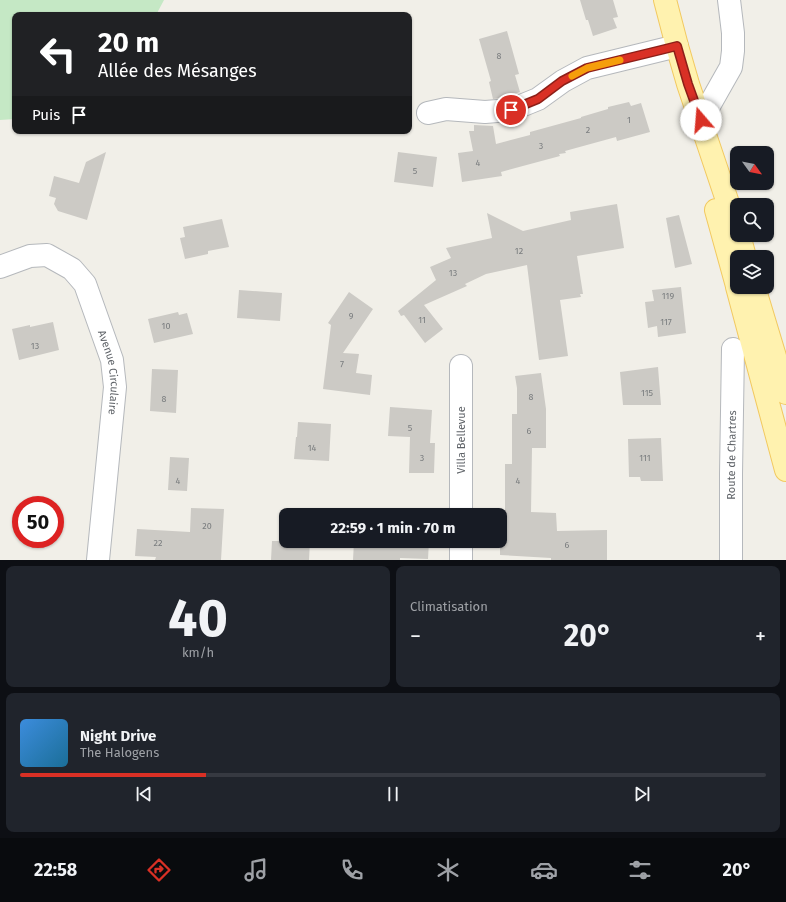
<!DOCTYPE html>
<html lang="fr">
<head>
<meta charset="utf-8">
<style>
	:root { --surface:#171b24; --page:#20242c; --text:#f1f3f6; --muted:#9ea1a6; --line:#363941; --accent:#d93025 }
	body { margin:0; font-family:"Fira Sans",sans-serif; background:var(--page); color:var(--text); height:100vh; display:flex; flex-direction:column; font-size:15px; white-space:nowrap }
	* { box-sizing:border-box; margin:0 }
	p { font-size:13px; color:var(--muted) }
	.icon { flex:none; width:22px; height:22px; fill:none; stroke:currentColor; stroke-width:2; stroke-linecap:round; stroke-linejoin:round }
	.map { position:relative; height:560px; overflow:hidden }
	.panel { display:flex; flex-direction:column; gap:6px; padding:6px; background:#0d0f14; flex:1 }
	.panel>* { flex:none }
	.hud { position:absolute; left:12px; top:12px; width:400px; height:122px; border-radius:8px; box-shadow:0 1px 3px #0004; background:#202124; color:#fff; overflow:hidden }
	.needle { width:26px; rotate:123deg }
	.tools { position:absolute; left:730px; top:146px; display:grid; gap:8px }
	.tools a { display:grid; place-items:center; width:44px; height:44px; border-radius:8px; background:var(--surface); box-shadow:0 1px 3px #0004; font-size:20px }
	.speed { position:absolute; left:12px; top:496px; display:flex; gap:8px; font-size:20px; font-weight:700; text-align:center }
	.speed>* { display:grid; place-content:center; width:52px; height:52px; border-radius:50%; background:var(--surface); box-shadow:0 1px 3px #0004; line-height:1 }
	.speed .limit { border:6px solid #d22; background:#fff; color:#111 }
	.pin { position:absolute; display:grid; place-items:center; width:34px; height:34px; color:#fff; margin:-17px; border:2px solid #fff; border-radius:50%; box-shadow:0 1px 4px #0007 }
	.me { position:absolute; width:44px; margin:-22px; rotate:342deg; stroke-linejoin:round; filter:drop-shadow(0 0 3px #0008) }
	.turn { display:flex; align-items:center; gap:14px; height:84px; padding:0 20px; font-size:18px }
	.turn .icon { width:52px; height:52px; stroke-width:2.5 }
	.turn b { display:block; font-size:28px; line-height:34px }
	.then { display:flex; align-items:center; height:38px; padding:0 20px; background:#0003; gap:8px; font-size:15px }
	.big { font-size:30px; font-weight:700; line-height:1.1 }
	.panel .widget { flex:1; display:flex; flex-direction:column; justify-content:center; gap:6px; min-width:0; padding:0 14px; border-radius:8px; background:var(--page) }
	.panel .dial { align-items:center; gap:0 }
	.dial b { font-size:52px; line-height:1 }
	.song { display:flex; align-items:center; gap:12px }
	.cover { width:48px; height:48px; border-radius:6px; background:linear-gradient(135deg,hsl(210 70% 55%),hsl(200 70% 35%)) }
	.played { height:4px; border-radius:2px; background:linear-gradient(90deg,var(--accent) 25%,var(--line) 25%) }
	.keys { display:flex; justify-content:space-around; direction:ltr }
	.heat { display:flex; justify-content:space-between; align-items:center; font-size:22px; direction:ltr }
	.panel .tiles { flex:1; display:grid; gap:6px; grid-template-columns:1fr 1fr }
	.widget:last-child { grid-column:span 2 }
	.trip { position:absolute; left:279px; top:508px; width:228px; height:40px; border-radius:8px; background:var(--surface); box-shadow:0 1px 3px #0004; font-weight:700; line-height:40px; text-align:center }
	.tab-bar { display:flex; height:64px; justify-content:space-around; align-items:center; background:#090b0e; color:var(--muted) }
	.tab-bar .icon { width:28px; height:28px }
	.tab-bar .selected { color:var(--accent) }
	.tab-bar b { font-size:18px; color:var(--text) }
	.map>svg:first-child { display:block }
	.green { fill:#c5e8c5 }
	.building { fill:#cccac5 }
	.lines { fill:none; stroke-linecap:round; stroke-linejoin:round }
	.minor-casing { stroke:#b5b8bc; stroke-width:24 }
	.major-casing { stroke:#f2c960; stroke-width:24 }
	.minor { stroke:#fff; stroke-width:22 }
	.major { stroke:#fff2af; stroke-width:22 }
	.route-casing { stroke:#8d1f18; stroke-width:10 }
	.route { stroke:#d93025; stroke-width:7 }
	.slow { stroke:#f59e0b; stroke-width:7 }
	.labels { text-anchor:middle; stroke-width:3; stroke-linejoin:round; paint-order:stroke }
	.number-label { font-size:9px; fill:#7a7d7f }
	.street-label { font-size:11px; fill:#5f6368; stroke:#fff }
</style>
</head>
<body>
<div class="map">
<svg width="786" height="560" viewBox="0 0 786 560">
	<rect width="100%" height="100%" fill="#f1efe8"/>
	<!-- green -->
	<path class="green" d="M0 0H164L156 15H15V119L0 120Z"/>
	<!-- building -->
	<path class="building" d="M580 0H613L618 17 613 18 617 28 593 36 588 20H586Z
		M507 31 519 74 515 75 520 92 501 98 493 99 489 82 491 81 479 39Z
		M629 102 631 106 641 103 650 132 617 141 616 137 565 151 566 153 559 154 560 156 501 172 502 176 462 182 458 153 473 151 469 131H474V125L493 126 496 144 530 135V132L581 118V117L608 109V107Z
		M106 152 87 220 58 211 54 204 56 198 49 196 54 176 79 183 86 162Z
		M398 152 437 157 433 187 394 182Z
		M617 204 624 248 577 256 583 294H580L581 297 560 300 568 356 539 360 527 265 486 274 465 284 467 286 424 305 443 329 425 343 404 315 401 316 398 311 436 280 430 267 451 258 446 248 492 238 487 213 523 231 571 220 570 212Z
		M679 215 692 264 675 268 666 218Z
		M222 219 229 247 208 251V254L185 259 180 238 185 237 183 227Z
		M681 287 686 333 658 337 657 326 648 328 645 302 654 301 652 290Z
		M239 290 282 293 280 321 237 318Z
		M349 292 373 309 343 353 359 354 356 373 372 375 370 395 323 389 331 325 328 323Z
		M178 312 179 315 187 313 193 334 154 343 148 319Z
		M53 322 59 350 19 360 12 329 30 325V327Z
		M658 367 661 405H623L620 372Z
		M152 369 178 370 176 413 150 411Z
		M541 373 546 409V448H532L531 512 556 513 557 531 607 530V560H551V558L500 555V530H505V464H512V414H517V388L515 376Z
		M390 407 432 410 430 443H435L434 473H409L410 437 388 436Z
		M298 422 331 424 329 461 294 459 296 437H297Z
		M661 438 663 481H641L640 477H629L628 439Z
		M170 457 189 458 187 491 168 490Z
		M191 508 224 509 221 560H155L156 557 135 556 137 529 190 532Z
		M272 541H310L309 560H271Z
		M354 541H429L428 559 400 558V560H353Z"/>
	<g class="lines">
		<!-- minor casing -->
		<g class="minor-casing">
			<g id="minor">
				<path d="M428 113 446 109 485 112 511 110 538 99 563 81 587 68 677 46"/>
				<path d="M701 120 731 67 733 51V33L729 0"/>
				<path id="s1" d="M0 267 30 256 47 255 72 269 85 284 112 360 115 387 98 560"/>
				<path d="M461 515V366"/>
				<path d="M461 560V541"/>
				<path id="s2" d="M731 560V474L733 349"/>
			</g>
		</g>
		<!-- major casing -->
		<g class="major-casing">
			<path id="major" d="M665 0 677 46 688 84 737 230
				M716 210 737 286
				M739 235 745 257
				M737 287 786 470
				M754 287 786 393"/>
		</g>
		<!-- minor -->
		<use href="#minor" class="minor"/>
		<!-- major -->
		<use href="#major" class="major"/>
	</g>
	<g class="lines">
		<!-- route casing -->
		<g class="route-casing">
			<path id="route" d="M511 110 538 99 562 81 587 68 661 50 677 46 688 84 701 120"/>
		</g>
		<!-- route -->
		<use href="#route" class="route"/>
		<!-- slow -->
		<path class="slow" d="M572 76 587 68 620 60"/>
	</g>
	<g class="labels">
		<!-- number labels -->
		<g class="number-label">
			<text x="499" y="59">8</text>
			<text x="629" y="123">1</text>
			<text x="588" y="133">2</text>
			<text x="541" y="149">3</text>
			<text x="478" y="166">4</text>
			<text x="415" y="174">5</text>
			<text x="519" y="254">12</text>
			<text x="453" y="276">13</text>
			<text x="668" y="299">119</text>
			<text x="351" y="319">9</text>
			<text x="422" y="323">11</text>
			<text x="666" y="325">117</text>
			<text x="166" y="329">10</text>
			<text x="35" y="349">13</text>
			<text x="342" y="367">7</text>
			<text x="647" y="396">115</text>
			<text x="531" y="400">8</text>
			<text x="164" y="402">8</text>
			<text x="410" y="431">5</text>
			<text x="529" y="434">6</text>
			<text x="312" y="451">14</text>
			<text x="422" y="461">3</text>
			<text x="645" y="461">111</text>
			<text x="178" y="484">4</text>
			<text x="518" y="484">4</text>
			<text x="207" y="529">20</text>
			<text x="158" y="546">22</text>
			<text x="567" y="548">6</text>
		</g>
		<!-- street labels -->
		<g class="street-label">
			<text dy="4" stroke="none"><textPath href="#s1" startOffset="190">Avenue Circulaire</textPath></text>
			<text transform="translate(461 440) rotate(-90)" y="4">Villa Bellevue</text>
			<text dy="4" stroke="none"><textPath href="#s2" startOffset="105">Route de Chartres</textPath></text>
		</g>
	</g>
</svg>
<div class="tools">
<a><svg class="needle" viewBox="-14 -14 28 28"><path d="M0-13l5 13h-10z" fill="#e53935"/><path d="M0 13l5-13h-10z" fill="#9ea1a6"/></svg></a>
<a><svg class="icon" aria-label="search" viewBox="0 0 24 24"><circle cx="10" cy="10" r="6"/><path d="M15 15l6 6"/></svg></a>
<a><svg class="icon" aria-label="layers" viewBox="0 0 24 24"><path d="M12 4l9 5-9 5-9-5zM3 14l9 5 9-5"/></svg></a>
</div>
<div class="speed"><div class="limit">50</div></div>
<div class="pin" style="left:511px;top:110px;background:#d93025"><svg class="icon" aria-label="arrive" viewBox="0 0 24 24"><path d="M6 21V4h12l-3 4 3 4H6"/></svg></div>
<svg class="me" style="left:701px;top:120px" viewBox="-20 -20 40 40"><circle r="19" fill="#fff"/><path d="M0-13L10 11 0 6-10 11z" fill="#d93025"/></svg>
<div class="trip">22:59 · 1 min · 70 m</div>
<div class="hud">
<div class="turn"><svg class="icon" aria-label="left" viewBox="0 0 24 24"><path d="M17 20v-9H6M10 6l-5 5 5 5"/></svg><div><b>20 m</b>Allée des Mésanges</div></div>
<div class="then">Puis<svg class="icon" aria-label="arrive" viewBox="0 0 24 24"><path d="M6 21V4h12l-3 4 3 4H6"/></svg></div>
</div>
</div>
<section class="panel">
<div class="tiles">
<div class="widget dial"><b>40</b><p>km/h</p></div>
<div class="widget"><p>Climatisation</p>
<div class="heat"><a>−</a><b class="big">20°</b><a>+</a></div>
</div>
<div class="widget">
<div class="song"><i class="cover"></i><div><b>Night Drive</b><p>The Halogens</p></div></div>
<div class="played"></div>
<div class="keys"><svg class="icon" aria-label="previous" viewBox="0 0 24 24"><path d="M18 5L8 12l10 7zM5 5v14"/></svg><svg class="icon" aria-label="pause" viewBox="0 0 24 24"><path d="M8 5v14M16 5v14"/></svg><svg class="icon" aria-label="next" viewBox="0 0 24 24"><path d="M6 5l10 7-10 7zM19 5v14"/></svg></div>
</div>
</div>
</section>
<nav class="tab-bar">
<b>22:58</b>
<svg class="icon selected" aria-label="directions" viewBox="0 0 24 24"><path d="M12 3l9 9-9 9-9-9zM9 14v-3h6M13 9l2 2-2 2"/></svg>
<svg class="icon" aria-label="music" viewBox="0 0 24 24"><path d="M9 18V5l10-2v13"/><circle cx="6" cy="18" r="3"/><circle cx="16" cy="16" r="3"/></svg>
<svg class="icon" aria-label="phone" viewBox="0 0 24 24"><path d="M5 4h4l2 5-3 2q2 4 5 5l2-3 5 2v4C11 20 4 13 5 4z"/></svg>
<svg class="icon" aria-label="climate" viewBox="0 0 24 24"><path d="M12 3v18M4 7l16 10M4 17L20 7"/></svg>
<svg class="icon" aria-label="car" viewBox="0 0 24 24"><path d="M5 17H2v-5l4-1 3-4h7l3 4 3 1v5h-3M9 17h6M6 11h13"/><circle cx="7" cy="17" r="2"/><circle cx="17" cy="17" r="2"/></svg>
<svg class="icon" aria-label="filters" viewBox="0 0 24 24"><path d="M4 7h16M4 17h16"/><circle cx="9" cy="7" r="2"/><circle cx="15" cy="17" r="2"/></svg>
<b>20°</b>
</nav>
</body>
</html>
